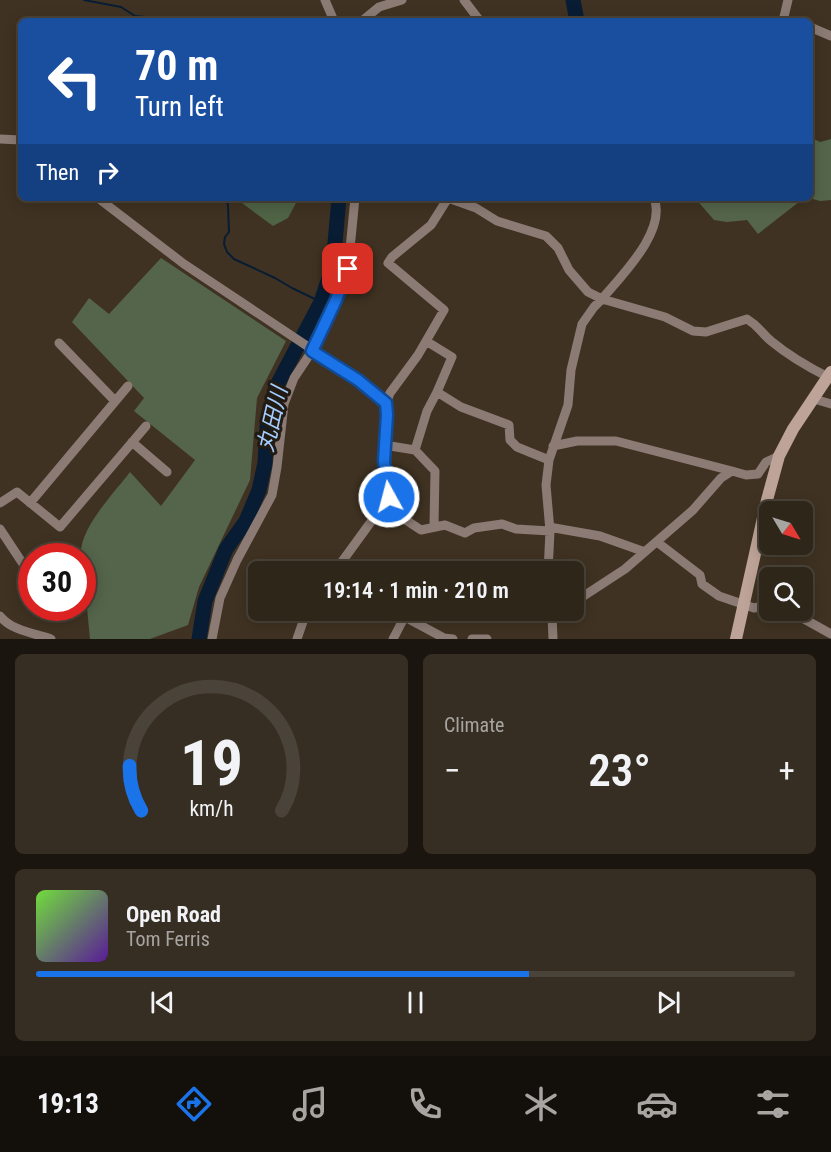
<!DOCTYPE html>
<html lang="en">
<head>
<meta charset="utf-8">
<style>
	:root { --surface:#2f261a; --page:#372e23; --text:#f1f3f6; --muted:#a7a5a2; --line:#4a4339; --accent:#1a73e8 }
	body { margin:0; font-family:"Roboto Condensed","Noto Sans JP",sans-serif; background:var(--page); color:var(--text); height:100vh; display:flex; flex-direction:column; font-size:22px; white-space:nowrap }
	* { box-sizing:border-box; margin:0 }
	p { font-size:20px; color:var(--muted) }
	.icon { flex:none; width:33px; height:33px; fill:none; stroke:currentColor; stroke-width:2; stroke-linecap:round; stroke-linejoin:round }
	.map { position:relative; height:639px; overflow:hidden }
	.side { display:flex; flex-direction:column; gap:15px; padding:15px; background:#1a150e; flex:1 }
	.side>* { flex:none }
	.guide { position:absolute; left:18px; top:18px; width:795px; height:183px; border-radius:9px; box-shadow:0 3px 15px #0003,0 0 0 2px var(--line); background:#1a4fa0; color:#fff; overflow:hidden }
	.needle { width:39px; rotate:128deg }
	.tools { position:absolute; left:759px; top:501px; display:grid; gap:12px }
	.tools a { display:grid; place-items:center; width:54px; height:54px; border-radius:9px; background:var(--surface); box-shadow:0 3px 15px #0003,0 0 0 2px var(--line); font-size:30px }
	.speed { position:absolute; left:18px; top:543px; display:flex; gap:12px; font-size:30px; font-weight:700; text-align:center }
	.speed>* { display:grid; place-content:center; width:78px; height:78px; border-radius:50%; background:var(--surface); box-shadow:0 3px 15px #0003,0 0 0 2px var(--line); line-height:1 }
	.speed .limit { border:9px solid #d22; background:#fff; color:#111 }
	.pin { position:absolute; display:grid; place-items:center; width:51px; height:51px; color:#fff; margin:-26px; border-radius:12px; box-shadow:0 3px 9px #0006 }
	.me { position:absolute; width:66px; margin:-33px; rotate:353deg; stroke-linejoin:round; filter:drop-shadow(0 0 4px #0008) }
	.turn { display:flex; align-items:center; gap:21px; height:126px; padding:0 18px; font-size:27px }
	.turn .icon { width:78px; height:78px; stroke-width:2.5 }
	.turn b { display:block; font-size:42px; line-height:51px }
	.then { display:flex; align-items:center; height:57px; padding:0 18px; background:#0003; gap:12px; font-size:22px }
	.big { font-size:45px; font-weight:600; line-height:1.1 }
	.side .tile { flex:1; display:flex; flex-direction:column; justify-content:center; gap:9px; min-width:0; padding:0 21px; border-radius:9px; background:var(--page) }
	.side .dial { align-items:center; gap:0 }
	.dial svg { height:156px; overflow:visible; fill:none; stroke:var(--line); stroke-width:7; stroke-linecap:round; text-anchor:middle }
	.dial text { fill:var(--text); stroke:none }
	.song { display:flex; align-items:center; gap:18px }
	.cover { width:72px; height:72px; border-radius:9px; background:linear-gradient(135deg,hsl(100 70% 55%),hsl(270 70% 35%)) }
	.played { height:6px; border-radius:3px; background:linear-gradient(90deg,var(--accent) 65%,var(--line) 65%) }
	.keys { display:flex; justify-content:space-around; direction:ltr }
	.heat { display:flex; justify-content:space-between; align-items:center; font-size:33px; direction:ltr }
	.side .tiles { flex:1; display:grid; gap:15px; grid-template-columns:1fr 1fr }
	.tile:last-child { grid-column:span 2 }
	.trip { position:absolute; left:248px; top:561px; width:336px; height:60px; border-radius:9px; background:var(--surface); box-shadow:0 3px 15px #0003,0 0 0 2px var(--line); font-weight:600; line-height:60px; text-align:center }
	.tab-bar { display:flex; height:96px; justify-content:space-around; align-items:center; background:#130f0a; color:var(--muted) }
	.tab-bar .icon { width:42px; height:42px }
	.tab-bar .on { color:var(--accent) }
	.tab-bar b { font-size:27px; color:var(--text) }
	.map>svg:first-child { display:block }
	.green { fill:#54654b }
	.forest { fill:#4f6345 }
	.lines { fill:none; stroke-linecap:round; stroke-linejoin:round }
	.stream { stroke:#081d34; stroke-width:2 }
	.river { stroke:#081d34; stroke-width:15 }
	.street { stroke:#8c7b75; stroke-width:9 }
	.secondary { stroke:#bea398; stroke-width:12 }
	.route-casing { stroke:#114b97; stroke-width:15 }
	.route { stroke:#1a73e8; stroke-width:10 }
	.labels { text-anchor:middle; stroke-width:6; stroke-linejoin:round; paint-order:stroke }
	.water-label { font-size:22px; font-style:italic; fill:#a4cdfe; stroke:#211b14 }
</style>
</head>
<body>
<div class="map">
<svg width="831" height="639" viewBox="0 0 831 639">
	<rect width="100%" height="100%" fill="#3f3222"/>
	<!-- green -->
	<path class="green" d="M810 137 820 142 831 139V200L820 201 809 198Z
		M695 198H804L758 234 747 220 727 222 714 220Z
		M161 258 286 341 257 398 250 480 199 587 188 625 150 639H90L82 556H81C78 530 114 493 130 472L161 506 195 460 134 411 144 398 72 322 89 298 109 314Z"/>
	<!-- forest -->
	<path class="forest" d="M226 198H315L296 203 288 218 273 226 242 203H224Z"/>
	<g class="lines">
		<!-- stream -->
		<path class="stream" d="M84 0 121 7 135 16 155 18 157 21
			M226 198 228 206 229 232 225 237 224 244 227 252 234 259 275 278 292 288 321 302"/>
		<!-- river -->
		<path class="river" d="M573 0 577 21
			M199 639 205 601 226 549 246 521 259 490 265 463 267 427 276 387 321 302 333 266 339 198"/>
		<!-- street -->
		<path class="street" d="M325 0 334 21
			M464 0 480 21
			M362 21 379 7 402 0
			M783 21 788 0
			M810 27 831 36
			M0 139 21 140
			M98 198 184 264 358 380 386 403
			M448 198 476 208 497 221 546 236 558 248 569 270 588 292 602 299 665 317 693 331 706 332 747 319C760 327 761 333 771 341 788 355 808 367 828 377
			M426 341 452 357 437 392 461 407 509 425 510 440 517 447 549 460
			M59 343 115 401
			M814 399 831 404
			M132 442 167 472
			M384 445 415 450 435 471 434 526
			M553 446 577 441H616L732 471
			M415 450 427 411 437 392
			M0 503 17 492 60 527 146 426
			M30 503 128 386
			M383 505 421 530 445 525 465 533 474 528 502 524 516 529 550 531
			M549 527 600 536 645 552
			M0 529 29 573
			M657 542 700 575 702 584 719 596 754 608 763 606 770 608
			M341 563 351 572
			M334 572 341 563 389 497 384 461 387 415 386 403 390 393 418 355 444 310 388 263 392 257 431 225 448 198
			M548 572 550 531 546 485 549 460 568 405 571 370 582 324 594 307 602 299C622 275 667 231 654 198
			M573 603 625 569 693 510 721 478 732 471 746 475 758 474 766 462 779 456
			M392 610 444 638 453 639
			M549 610 552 615 553 639
			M780 610 797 615 831 634
			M0 616C12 631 34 633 51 639
			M212 639 220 598 237 560 272 495 277 467 284 404 294 378 312 351 324 326 348 269 355 198
			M297 639 307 610
			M393 639 404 618
			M472 639H487"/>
		<!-- secondary -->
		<path class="secondary" d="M736 639 767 500 779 456 793 429 831 372"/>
	</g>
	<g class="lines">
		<!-- route casing -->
		<g class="route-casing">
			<path id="route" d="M348 269 336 300 312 351 358 380 386 403 387 415 384 461 389 497"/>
		</g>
		<!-- route -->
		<use href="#route" class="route"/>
	</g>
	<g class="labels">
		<!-- water labels -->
		<g class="water-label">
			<text transform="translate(272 419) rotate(-77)" y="8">丸田川</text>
		</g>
	</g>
</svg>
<div class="tools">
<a><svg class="needle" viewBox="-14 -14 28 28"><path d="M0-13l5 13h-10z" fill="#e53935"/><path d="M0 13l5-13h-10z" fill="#a7a5a2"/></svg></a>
<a><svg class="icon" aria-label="search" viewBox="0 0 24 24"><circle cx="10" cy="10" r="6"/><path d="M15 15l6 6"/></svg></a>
</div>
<div class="speed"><div class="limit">30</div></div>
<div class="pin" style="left:348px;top:269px;background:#d93025"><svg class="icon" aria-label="arrive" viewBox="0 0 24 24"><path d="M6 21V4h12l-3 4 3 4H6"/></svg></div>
<svg class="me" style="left:389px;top:497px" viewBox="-20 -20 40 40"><circle r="17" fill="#1a73e8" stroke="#fff" stroke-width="3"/><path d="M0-11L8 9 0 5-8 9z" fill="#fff"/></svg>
<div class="trip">19:14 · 1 min · 210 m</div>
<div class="guide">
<div class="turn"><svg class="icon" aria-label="left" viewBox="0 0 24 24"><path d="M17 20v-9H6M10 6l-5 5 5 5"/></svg><div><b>70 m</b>Turn left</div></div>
<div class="then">Then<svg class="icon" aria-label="right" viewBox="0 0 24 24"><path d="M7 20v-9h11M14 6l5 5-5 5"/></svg></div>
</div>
</div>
<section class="side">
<div class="tiles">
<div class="tile dial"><svg viewBox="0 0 100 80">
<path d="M14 69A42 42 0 1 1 86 69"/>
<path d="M14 69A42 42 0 0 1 8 46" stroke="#1a73e8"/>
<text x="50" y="56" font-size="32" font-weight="700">19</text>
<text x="50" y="72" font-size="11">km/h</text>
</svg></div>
<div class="tile"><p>Climate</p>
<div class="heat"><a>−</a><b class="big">23°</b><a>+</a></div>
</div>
<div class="tile">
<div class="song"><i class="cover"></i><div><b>Open Road</b><p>Tom Ferris</p></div></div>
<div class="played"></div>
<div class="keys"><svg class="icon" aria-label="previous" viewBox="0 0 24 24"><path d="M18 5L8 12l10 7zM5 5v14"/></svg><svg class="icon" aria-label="pause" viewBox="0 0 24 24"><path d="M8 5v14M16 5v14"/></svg><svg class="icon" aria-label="next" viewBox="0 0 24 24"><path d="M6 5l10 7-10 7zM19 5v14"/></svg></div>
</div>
</div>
</section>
<nav class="tab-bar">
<b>19:13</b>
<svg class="icon on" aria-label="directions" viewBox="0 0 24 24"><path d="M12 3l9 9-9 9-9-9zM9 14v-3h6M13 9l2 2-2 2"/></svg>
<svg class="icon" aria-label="music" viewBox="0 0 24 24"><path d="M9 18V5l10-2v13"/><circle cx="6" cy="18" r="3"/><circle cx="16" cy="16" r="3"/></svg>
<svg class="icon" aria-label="phone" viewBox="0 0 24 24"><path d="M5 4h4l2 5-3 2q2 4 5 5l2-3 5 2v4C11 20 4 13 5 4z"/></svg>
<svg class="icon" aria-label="climate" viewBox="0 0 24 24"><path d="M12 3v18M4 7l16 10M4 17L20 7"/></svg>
<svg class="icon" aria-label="car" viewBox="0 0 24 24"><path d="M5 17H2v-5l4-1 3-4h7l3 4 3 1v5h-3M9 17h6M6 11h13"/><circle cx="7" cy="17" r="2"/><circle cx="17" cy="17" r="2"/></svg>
<svg class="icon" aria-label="filters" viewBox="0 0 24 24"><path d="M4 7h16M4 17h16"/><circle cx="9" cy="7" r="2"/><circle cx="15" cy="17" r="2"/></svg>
</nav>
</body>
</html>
